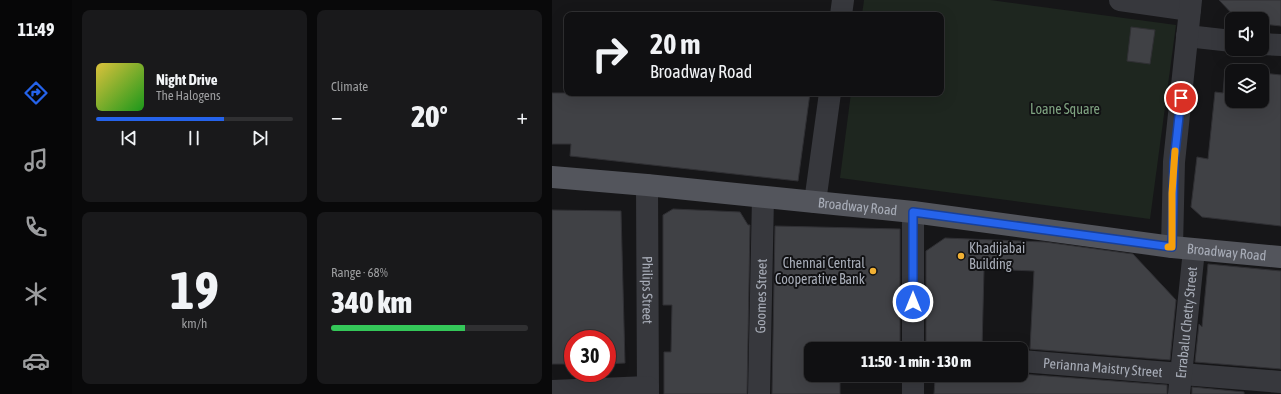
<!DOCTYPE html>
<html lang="en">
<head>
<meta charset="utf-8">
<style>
	:root { --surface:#101012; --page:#19191b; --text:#f1f3f6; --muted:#9c9d9f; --line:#303032; --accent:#2563eb }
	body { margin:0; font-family:"Asap Condensed",sans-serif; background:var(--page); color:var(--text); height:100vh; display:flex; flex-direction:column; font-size:15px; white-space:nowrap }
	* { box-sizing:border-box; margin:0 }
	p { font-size:13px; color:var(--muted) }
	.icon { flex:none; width:22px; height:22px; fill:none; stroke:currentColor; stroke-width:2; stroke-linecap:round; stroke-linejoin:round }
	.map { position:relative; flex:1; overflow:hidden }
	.sheet { display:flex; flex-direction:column; gap:10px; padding:10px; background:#09090a; width:480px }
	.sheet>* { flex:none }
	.top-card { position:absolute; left:12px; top:12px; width:380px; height:84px; border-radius:8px; box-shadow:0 4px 16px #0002,0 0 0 1px var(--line); background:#101012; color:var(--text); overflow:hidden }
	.tools { position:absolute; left:673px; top:12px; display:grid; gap:8px }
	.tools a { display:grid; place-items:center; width:44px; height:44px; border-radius:8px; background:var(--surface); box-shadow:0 4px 16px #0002,0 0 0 1px var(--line); font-size:20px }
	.speed { position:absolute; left:12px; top:330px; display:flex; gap:8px; font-size:20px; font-weight:700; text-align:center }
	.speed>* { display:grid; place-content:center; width:52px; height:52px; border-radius:50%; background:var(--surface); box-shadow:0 4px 16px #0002,0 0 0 1px var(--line); line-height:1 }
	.speed .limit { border:6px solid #d22; background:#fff; color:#111 }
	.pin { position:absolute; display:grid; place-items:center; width:34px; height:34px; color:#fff; margin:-17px; border:2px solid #fff; border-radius:50%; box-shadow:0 1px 4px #0007 }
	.me { position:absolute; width:44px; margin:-22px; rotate:0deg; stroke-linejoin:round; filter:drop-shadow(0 0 3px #0008) }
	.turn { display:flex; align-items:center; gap:14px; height:84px; padding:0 20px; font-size:18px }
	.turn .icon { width:52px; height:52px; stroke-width:2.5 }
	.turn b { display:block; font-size:28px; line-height:34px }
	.big { font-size:30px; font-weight:800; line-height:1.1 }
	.sheet .widget { flex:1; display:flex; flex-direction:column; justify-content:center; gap:6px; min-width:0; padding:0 14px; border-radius:8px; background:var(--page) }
	.sheet .dial { align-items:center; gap:0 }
	.dial b { font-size:52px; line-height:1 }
	.song { display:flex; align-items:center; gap:12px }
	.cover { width:48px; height:48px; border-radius:6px; background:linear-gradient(135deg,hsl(50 70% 55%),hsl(120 70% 35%)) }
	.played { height:4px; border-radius:2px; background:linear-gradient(90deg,var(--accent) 65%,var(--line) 65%) }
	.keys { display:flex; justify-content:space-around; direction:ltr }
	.heat { display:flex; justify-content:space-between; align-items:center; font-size:22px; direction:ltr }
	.charge { height:6px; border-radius:3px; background:linear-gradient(90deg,#34c759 68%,var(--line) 0) }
	.sheet .tiles { flex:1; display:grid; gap:10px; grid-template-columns:repeat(2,1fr) }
	.trip { position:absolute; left:252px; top:342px; width:224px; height:40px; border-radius:8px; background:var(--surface); box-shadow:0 4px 16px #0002,0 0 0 1px var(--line); font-weight:800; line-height:40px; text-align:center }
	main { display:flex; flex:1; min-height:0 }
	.tab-bar { display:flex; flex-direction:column; width:72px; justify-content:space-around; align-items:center; background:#060607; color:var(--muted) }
	.tab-bar .icon { width:28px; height:28px }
	.tab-bar .active { color:var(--accent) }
	.tab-bar b { font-size:18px; color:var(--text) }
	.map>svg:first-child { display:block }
	.green { fill:#1e261f }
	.building { fill:#404145; stroke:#303034 }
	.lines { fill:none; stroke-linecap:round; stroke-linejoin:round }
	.minor { stroke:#37383d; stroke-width:22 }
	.major { stroke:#53555c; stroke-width:22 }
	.route-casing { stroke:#184099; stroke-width:10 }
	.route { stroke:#2563eb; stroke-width:7 }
	.slow { stroke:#f59e0b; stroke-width:7 }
	.poi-dot { fill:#f2b134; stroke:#111113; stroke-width:1.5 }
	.labels { text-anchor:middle; stroke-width:4; stroke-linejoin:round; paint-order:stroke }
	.park-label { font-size:14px; fill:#7fa381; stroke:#111113 }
	.street-label { font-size:14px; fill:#a8adb8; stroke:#111113 }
	.poi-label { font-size:14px; fill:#a8adb8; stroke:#111113; text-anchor:start }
</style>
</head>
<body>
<main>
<nav class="tab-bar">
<b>11:49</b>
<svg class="icon active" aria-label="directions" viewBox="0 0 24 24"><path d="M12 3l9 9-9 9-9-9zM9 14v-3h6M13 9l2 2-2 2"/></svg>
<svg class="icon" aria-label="music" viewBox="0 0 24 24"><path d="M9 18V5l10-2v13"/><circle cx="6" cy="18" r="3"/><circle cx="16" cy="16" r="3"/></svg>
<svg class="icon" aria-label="phone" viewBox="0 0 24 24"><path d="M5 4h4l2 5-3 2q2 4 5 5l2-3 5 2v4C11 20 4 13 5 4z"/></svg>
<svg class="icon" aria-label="climate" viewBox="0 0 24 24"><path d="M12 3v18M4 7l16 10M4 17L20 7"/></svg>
<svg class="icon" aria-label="car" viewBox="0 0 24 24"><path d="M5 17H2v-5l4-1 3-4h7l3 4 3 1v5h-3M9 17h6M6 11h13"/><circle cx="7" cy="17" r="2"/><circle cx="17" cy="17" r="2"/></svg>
</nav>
<section class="sheet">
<div class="tiles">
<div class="widget">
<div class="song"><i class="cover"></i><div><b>Night Drive</b><p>The Halogens</p></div></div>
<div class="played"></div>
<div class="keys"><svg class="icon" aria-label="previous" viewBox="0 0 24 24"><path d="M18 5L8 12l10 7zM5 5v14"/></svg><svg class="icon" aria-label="pause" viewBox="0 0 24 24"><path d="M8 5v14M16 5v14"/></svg><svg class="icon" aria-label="next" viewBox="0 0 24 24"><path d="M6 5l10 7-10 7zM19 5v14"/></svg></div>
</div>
<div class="widget"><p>Climate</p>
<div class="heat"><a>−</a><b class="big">20°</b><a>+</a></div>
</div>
<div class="widget dial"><b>19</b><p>km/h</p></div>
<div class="widget"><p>Range · 68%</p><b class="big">340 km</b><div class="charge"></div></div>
</div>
</section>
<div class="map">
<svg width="729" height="394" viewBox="0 0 729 394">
	<rect width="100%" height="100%" fill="#161618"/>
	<!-- green -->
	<path class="green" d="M312 0H438L624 25 598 219 288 178 299 93H389V15H310Z"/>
	<!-- building -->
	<path class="building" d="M667 0H729V26L710 24V19H685Z
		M579 27 603 30 598 64 575 61Z
		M673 69 691 71H680V101H710V73L729 75V226L650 217 639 207 645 157 656 159 663 92 671 93Z
		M0 93H258L246 181 18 156 19 144H0Z
		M121 209 188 212 196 225H198L195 394H112V352H119L120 305H111V215Z
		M0 210 69 211 73 363 55 364V339H21V364H0Z
		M223 226 348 229V349H259V375H348V379L288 378V394H220Z
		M393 238 493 242 581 254 624 300 618 360 478 349 482 271 432 269 430 349H408L410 347 374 343V251Z
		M656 264 729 271V369L643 362 647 324 650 327Z
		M469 374 615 385V394H382L383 379 386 375H469Z
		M640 387 692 392V394H640Z"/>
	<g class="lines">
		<!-- minor -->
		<g class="minor">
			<path d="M568 0 638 10"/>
			<path d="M289 15 291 0"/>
			<path d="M635 36 680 41"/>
			<path d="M710 44 729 45"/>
			<path id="s1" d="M95 185 96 394"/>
			<path d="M263 202 278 93"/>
			<path d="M361 212V349"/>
			<path d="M620 247 622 162 639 0"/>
			<path id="s2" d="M469 361 729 382"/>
			<path d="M0 391 96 387"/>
			<path id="s3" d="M207 394 211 197"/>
			<path d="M361 394V375"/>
			<path id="s4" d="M627 394 642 250"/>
		</g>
		<!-- major -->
		<path class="major" id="s5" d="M0 177 95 185 361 212 620 247 729 257"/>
	</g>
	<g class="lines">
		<!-- route casing -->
		<g class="route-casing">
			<path id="route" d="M361 302V212L620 247 622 162 629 98"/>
		</g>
		<!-- route -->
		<use href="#route" class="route"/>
		<!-- slow -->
		<path class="slow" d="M616 247H620V193L623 151"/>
	</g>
	<!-- markers -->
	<g class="poi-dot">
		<circle cx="409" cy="256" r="4"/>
		<circle cx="321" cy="271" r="4"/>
	</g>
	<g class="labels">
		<!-- park labels -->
		<g class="park-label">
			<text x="513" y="114">Loane Square</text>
		</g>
		<!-- street labels -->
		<g class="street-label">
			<text dy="5" stroke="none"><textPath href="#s5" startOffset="307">Broadway Road</textPath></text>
			<text dy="5" stroke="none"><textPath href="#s5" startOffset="679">Broadway Road</textPath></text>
			<text dy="5" stroke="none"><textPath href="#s1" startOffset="105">Philips Street</textPath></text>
			<text dy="5" stroke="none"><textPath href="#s3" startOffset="98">Goomes Street</textPath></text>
			<text dy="5" stroke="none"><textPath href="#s4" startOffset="72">Errabalu Chetty Street</textPath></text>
			<text dy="5" stroke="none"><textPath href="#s2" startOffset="82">Perianna Maistry Street</textPath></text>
		</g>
		<!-- poi labels -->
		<g class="poi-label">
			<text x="417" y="253">Khadijabai<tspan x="417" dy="16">Building</tspan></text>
			<text x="313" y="268" text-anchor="end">Chennai Central<tspan x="313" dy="16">Cooperative Bank</tspan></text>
		</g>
	</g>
</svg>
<div class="tools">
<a><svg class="icon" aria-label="sound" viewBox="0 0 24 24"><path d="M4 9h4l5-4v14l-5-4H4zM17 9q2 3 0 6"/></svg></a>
<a><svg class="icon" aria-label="layers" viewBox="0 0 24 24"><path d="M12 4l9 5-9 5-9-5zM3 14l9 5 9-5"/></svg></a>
</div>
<div class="speed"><div class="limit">30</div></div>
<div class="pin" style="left:629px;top:98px;background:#d93025"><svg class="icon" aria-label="arrive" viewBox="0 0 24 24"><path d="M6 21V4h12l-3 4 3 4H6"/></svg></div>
<svg class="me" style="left:361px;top:302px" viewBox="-20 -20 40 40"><circle r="17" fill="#2563eb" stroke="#fff" stroke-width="3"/><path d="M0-11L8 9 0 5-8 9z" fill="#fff"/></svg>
<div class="trip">11:50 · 1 min · 130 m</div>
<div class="top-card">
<div class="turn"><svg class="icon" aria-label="right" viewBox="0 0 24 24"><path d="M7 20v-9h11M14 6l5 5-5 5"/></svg><div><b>20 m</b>Broadway Road</div></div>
</div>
</div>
</main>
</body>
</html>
